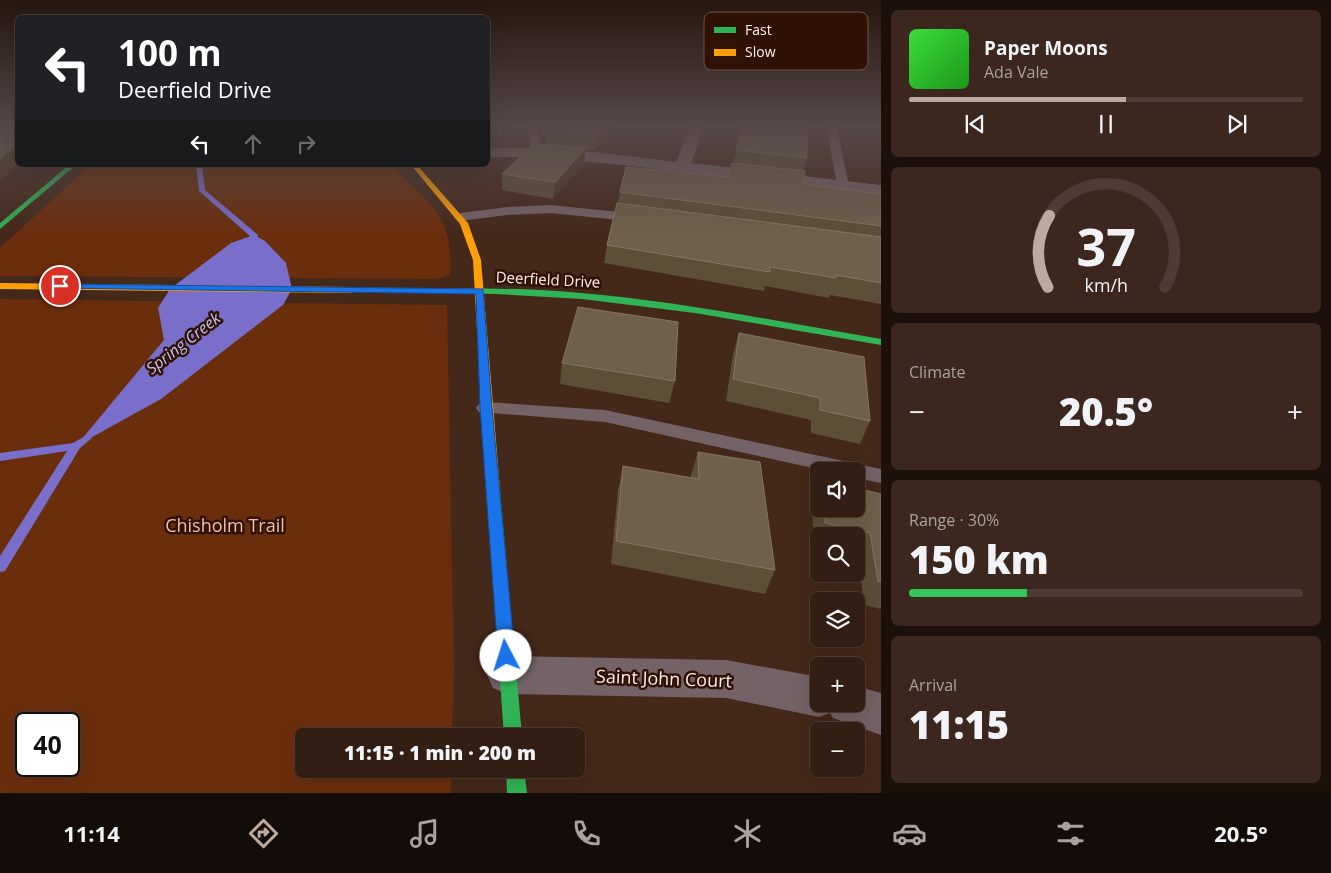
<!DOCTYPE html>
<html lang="en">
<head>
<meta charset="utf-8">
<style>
	:root { --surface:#331e14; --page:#3b271d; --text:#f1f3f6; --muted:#a9a2a0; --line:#4e3c34; --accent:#bea99f }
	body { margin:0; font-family:"Open Sans",sans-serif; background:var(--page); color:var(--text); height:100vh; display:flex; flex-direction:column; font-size:19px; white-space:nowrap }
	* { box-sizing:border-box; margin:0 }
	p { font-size:16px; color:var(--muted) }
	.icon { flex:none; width:28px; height:28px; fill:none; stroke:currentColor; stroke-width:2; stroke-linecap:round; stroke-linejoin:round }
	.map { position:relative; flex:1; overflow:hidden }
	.sheet { display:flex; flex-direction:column; gap:10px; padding:10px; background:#1c100b; width:450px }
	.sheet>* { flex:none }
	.banner { position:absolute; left:15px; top:15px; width:475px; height:152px; border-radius:8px; box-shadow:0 5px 20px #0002,0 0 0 1px var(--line); background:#202124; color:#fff; overflow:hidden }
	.buttons { position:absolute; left:810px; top:462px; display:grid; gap:10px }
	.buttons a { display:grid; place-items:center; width:55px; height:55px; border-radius:8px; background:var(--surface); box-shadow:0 5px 20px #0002,0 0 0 1px var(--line); font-size:25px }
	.speed { position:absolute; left:15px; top:712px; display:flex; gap:10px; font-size:25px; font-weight:700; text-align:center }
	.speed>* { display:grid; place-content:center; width:65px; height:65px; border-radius:50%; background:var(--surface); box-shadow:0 5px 20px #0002,0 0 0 1px var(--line); line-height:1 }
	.speed .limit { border:2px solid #111; border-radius:8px; background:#fff; color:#111 }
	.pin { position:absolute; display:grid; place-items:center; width:42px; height:42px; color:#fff; margin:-21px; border:2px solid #fff; border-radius:50%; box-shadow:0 1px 5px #0007 }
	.me { position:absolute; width:55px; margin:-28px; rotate:355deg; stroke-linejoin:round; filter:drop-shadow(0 0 4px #0008) }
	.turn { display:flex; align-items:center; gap:18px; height:105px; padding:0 20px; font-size:22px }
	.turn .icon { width:65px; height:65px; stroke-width:2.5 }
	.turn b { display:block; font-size:35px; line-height:42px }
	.lanes { display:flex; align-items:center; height:48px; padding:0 20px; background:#0003; justify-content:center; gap:25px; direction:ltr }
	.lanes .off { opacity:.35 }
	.big { font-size:38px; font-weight:800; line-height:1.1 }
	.sheet .tile { flex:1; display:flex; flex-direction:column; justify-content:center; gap:8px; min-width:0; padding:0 18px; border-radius:8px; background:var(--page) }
	.sheet .dial { align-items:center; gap:0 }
	.dial svg { height:130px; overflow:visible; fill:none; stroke:var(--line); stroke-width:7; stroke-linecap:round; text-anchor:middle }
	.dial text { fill:var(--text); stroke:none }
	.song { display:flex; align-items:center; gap:15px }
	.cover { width:60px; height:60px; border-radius:8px; background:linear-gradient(135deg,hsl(120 70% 55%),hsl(120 70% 35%)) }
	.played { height:5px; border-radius:2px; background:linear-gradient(90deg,var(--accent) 55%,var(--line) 55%) }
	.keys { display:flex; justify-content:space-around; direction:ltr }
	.heat { display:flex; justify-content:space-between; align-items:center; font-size:28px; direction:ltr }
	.charge { height:8px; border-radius:4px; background:linear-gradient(90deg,#34c759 30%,var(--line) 0) }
	.trip { position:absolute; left:295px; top:728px; width:290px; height:50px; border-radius:8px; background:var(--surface); box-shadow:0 5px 20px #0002,0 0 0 1px var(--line); font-weight:800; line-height:50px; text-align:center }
	.tabs { display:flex; height:80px; justify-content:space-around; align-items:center; background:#140c08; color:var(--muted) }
	.tabs .icon { width:35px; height:35px }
	.tabs .selected { color:var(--accent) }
	.tabs b { font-size:22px; color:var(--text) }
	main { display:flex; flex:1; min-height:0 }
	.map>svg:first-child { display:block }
	.green { fill:#6b2e0d; fill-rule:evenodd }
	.water { fill:#796eca }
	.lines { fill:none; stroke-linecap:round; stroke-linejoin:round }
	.stream { fill:#796eca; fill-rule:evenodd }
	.lane { fill:#736266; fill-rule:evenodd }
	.street { fill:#736266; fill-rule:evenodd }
	.fast { fill:#30b455; fill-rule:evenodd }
	.slow { fill:#ff9f0a; fill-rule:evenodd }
	.wall { fill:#5c4f38 }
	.shaded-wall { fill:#4b3824 }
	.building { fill:#6e604b; stroke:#847663 }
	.route { fill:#1a73e8; stroke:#114b97 }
	.labels { text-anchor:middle; stroke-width:5; stroke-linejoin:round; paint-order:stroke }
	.street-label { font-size:15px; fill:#ffeee7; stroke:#2f1205 }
	.water-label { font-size:16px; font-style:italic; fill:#c3c2f6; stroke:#2f1205 }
	.near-park-label { font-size:18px; fill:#f4bda4; stroke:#2f1205 }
	.near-street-label { font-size:18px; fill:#ffeee7; stroke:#2f1205 }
	.key { fill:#2f1205; stroke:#6d5449; stroke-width:1 }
	.key-label { font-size:14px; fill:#ffeee7 }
</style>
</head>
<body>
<main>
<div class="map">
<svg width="881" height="793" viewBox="0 0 881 793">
	<rect width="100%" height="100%" fill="#44281a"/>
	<!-- green -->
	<path class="green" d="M90 165H394C407 184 428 198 438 214 449 231 452 256 450 275L437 279 0 276V248Z
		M0 299 447 305 454 670 452 736H304V769H451V793H0ZM26 724H69V766H26Z"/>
	<!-- water -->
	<path class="water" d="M254 235 265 241 286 263 292 289 283 305 161 399 76 446 164 340 158 308 170 289 231 243Z"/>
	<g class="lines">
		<!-- stream -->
		<path class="stream" d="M196 165H202L205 190 258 235 254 250 247 248 250 236 199 191Z
			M87 435 92 438 80 448 5 571 0 572V556L67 451 0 461V453L73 443Z"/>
		<!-- lane -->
		<path class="lane" d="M527 124H537L542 153 541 155 537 156 532 153Z
			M826 124H836L849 186 847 188H839L837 186Z
			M550 205 640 214 646 218 640 222 550 213 507 215 460 221 454 217 460 213 507 207Z
			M486 402 605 410 881 469V483L856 478V471H826L605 422 479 412 476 408 479 404Z"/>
		<!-- street -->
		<path class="street" d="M691 124H705L691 163 881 185V195L604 163 523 157H488V149C550 145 614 154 676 162Z
			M508 656 726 660 819 677V704H856V686L881 693V735L833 718 830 713 819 717 726 698 508 694 493 688 487 675 493 662Z"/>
		<!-- fast -->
		<path class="fast" d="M69 165H76L0 229V223Z
			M352 287C429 289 506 286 582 293 683 302 782 322 881 339V345L695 313 582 299 496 294 349 292V288Z
			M493 484 498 486 500 489 522 736H504L486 489 488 486Z
			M506 769H524L527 793H507Z"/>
		<!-- slow -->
		<path class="slow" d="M411 165H417L468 223 481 260 500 489 498 492H488L486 489 473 260 460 224Z
			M0 283 352 287 357 290 352 293 0 289Z"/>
	</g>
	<!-- wall -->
	<path class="wall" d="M488 124H503L502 136H488Z
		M540 124H618L595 150H585L584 163 553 199 502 190V174L546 145 547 135H541Z
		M741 124H807V158L803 171 804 184 881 194V304L830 295 829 298 765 286 764 291 604 263 607 245 618 203 620 192 728 177 733 163 742 133H739Z
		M739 333 870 421 860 444 811 433V420L726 401 733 354Z
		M562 363 675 381 669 403 560 384Z
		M698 452 775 570 765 594 611 564 618 490 623 466 691 478V475Z
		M819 488V509H856L881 494V609L864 605 858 557 856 556V536H819V547L814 546 812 504Z"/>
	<!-- shaded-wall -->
	<path class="shaded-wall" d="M608 124H618L595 150 597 136Z
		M18 135V164L0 180V159L8 139Z
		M586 148 584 163 553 199 555 182Z"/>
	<!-- building -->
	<path class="building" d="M0 124H18V135L8 139 18 140V144L0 159Z
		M557 124H608L597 136 548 132Z
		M745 124H807V158L736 150Z
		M534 144 586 148 555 182 502 174Z
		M732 163 805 171 804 184 881 194V226L620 192 626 167 728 177Z
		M617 203 881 237V283L836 275V278L770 267V272L607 245Z
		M578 307 678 322 675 381 562 363Z
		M739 333 864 357 870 421 820 410V398L733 379Z
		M698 452 760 462 775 570 616 541 623 466 699 479Z
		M856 488 881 494V582L878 581 870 533 825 523 824 509H856Z"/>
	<!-- sky -->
	<linearGradient id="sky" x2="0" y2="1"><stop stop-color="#25160e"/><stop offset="0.53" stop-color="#564849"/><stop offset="1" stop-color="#564849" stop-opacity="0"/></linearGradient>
	<rect width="881" height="235" fill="url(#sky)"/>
	<!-- route -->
	<path class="route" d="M60 284 483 289 492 408 515 656 512 661 506 663 501 661 498 656 480 408 476 294 56 288V285Z"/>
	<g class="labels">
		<!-- street labels -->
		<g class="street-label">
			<text transform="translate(548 280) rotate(3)" y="5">Deerfield Drive</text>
		</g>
		<!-- water labels -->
		<g class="water-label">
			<text transform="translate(183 343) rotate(-38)" y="6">Spring Creek</text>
		</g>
		<!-- near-park labels -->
		<g class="near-park-label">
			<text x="225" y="532">Chisholm Trail</text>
		</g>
		<!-- near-street labels -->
		<g class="near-street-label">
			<text transform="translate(664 679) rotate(2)" y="6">Saint John Court</text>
		</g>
	</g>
	<!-- legend -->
	<rect x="704" y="12" width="164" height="58" rx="8" class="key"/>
	<rect x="714" y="27" width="22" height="6" fill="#30b455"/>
	<rect x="714" y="49" width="22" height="7" fill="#ff9f0a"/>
	<g class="key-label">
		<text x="745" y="35">Fast</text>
		<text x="745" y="57">Slow</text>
	</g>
</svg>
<div class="buttons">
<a><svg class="icon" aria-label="sound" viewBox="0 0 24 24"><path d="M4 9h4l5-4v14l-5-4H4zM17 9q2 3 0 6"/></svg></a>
<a><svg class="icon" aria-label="search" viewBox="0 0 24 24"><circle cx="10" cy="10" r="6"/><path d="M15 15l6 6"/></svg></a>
<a><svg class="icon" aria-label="layers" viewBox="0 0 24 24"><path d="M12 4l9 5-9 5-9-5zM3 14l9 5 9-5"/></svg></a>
<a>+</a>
<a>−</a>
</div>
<div class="speed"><div class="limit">40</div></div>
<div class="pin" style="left:60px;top:286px;background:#d93025"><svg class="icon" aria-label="arrive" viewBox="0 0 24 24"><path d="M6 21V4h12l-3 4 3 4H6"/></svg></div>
<svg class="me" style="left:506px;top:656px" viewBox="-20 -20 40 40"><circle r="19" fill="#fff"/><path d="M0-13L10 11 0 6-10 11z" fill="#1a73e8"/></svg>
<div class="trip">11:15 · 1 min · 200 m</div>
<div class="banner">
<div class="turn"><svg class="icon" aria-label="left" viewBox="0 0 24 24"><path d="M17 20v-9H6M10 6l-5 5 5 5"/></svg><div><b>100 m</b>Deerfield Drive</div></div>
<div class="lanes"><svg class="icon" aria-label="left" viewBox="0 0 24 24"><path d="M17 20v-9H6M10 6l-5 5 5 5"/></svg><svg class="icon off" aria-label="ahead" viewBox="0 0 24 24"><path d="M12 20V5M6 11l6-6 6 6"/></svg><svg class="icon off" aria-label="right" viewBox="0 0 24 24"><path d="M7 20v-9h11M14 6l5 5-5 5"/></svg></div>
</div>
</div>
<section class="sheet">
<div class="tile">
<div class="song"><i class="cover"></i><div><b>Paper Moons</b><p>Ada Vale</p></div></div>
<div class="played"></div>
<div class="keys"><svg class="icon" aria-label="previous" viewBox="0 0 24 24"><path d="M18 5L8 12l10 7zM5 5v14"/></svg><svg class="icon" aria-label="pause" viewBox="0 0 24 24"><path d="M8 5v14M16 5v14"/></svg><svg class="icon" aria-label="next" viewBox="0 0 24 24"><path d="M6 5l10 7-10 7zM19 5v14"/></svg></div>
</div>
<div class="tile dial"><svg viewBox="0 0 100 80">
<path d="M14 69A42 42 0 1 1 86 69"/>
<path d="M14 69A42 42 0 0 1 15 25" stroke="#bea99f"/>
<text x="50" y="56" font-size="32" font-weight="700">37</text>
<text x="50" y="72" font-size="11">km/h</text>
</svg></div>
<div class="tile"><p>Climate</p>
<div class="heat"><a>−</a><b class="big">20.5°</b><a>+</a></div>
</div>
<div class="tile"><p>Range · 30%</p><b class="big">150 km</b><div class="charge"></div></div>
<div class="tile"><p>Arrival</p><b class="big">11:15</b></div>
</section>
</main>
<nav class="tabs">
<b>11:14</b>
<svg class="icon selected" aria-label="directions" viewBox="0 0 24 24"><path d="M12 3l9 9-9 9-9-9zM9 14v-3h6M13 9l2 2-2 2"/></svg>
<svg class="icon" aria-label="music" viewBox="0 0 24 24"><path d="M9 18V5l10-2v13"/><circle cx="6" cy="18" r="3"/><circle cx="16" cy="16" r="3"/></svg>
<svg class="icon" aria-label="phone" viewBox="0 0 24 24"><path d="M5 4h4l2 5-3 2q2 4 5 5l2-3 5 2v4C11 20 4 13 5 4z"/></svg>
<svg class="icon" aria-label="climate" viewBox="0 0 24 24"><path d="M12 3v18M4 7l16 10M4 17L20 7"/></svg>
<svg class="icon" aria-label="car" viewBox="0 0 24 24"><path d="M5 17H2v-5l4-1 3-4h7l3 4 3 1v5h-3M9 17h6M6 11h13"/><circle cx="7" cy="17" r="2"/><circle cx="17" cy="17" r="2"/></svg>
<svg class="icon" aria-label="filters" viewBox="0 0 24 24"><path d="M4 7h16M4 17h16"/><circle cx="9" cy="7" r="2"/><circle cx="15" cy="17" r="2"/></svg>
<b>20.5°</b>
</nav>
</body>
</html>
